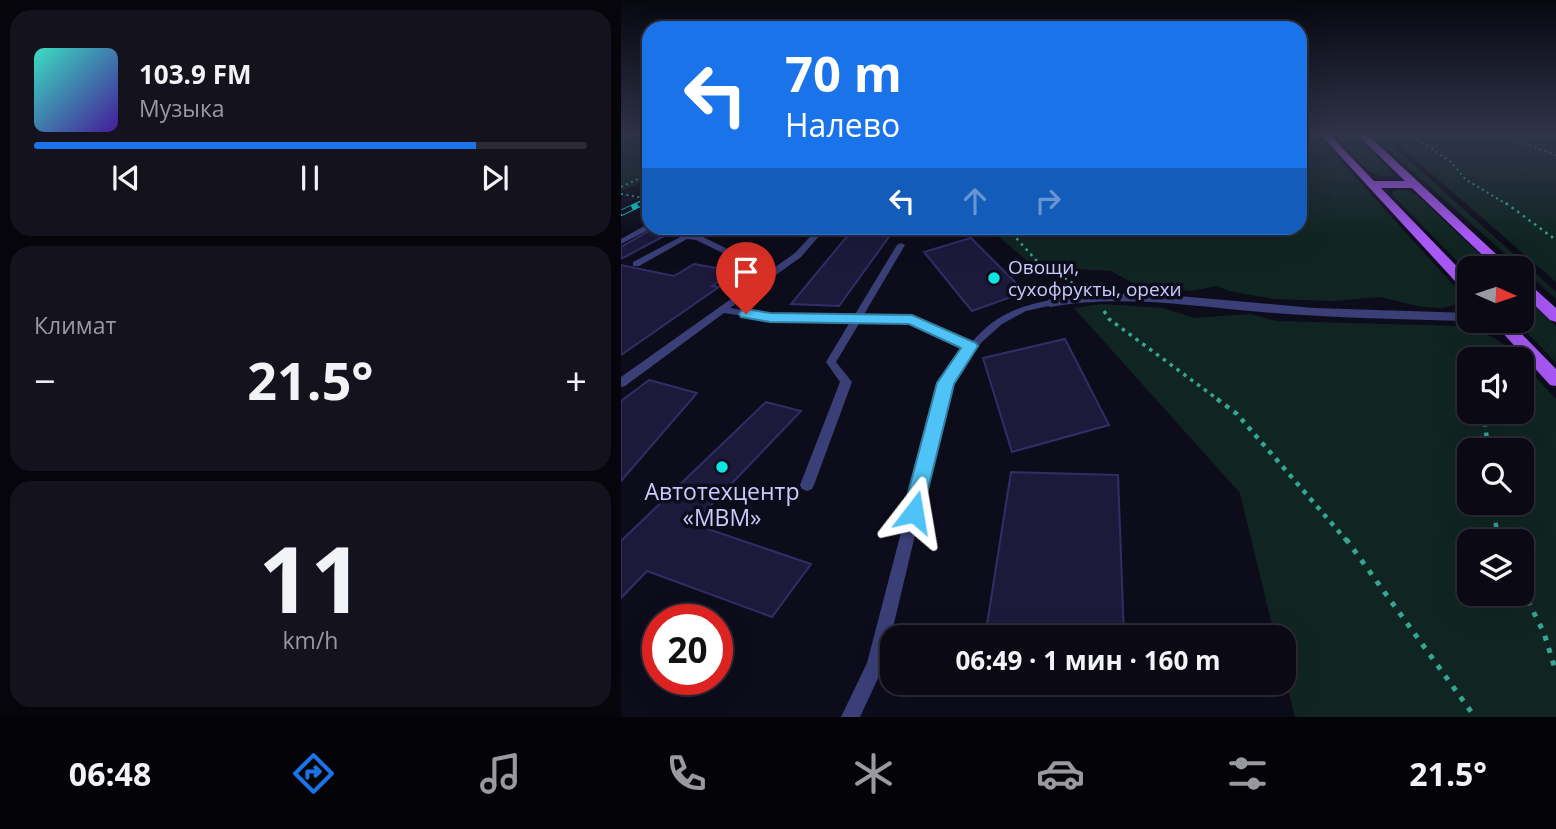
<!DOCTYPE html>
<html lang="ru">
<head>
<meta charset="utf-8">
<style>
	:root { --surface:#0a0914; --page:#13121d; --text:#f1f3f6; --muted:#999aa0; --line:#2a2a34; --accent:#1a73e8 }
	body { margin:0; font-family:"Open Sans",sans-serif; background:var(--page); color:var(--text); height:100vh; display:flex; flex-direction:column; font-size:26px; white-space:nowrap }
	* { box-sizing:border-box; margin:0 }
	p { font-size:23px; color:var(--muted) }
	.icon { flex:none; width:38px; height:38px; fill:none; stroke:currentColor; stroke-width:2; stroke-linecap:round; stroke-linejoin:round }
	.map { position:relative; flex:1; overflow:hidden }
	.drawer { display:flex; flex-direction:column; gap:10px; padding:10px; background:#06050b; width:621px }
	.drawer>* { flex:none }
	.banner { position:absolute; left:21px; top:21px; width:665px; height:214px; border-radius:21px; box-shadow:0 7px 28px #0002,0 0 0 2px var(--line); background:#1a73e8; color:#fff; overflow:hidden }
	.needle { width:46px; rotate:93deg }
	.fabs { position:absolute; left:836px; top:256px; display:grid; gap:14px }
	.fabs a { display:grid; place-items:center; width:77px; height:77px; border-radius:14px; background:var(--surface); box-shadow:0 7px 28px #0002,0 0 0 2px var(--line); font-size:35px }
	.speed { position:absolute; left:21px; top:604px; display:flex; gap:14px; font-size:35px; font-weight:700; text-align:center }
	.speed>* { display:grid; place-content:center; width:91px; height:91px; border-radius:50%; background:var(--surface); box-shadow:0 7px 28px #0002,0 0 0 2px var(--line); line-height:1 }
	.speed .limit { border:10px solid #d22; background:#fff; color:#111 }
	.pin { position:absolute; display:grid; place-items:center; width:60px; height:60px; color:#fff; margin:-72px -30px; border-radius:50% 50% 50% 0; rotate:-45deg; box-shadow:0 0 7px #0007 }
	.pin .icon { rotate:45deg }
	.me { position:absolute; width:77px; margin:-38px; rotate:14deg; stroke-linejoin:round; filter:drop-shadow(0 0 5px #0008) }
	.turn { display:flex; align-items:center; gap:24px; height:147px; padding:0 28px; font-size:32px }
	.turn .icon { width:91px; height:91px; stroke-width:2.5 }
	.turn b { display:block; font-size:49px; line-height:60px }
	.lanes { display:flex; align-items:center; height:66px; padding:0 28px; background:#0003; justify-content:center; gap:35px; direction:ltr }
	.lanes .off { opacity:.35 }
	.big { font-size:52px; font-weight:700; line-height:1.1 }
	.drawer .tile { flex:1; display:flex; flex-direction:column; justify-content:center; gap:10px; min-width:0; padding:0 24px; border-radius:21px; background:var(--page) }
	.drawer .dial { align-items:center; gap:0 }
	.dial b { font-size:91px; line-height:1 }
	.song { display:flex; align-items:center; gap:21px }
	.cover { width:84px; height:84px; border-radius:10px; background:linear-gradient(135deg,hsl(170 70% 55%),hsl(260 70% 35%)) }
	.played { height:7px; border-radius:4px; background:linear-gradient(90deg,var(--accent) 80%,var(--line) 80%) }
	.keys { display:flex; justify-content:space-around; direction:ltr }
	.heat { display:flex; justify-content:space-between; align-items:center; font-size:38px; direction:ltr }
	.trip { position:absolute; left:259px; top:625px; width:416px; height:70px; border-radius:21px; background:var(--surface); box-shadow:0 7px 28px #0002,0 0 0 2px var(--line); font-weight:700; line-height:70px; text-align:center }
	.tab-bar { display:flex; height:112px; justify-content:space-around; align-items:center; background:#040408; color:var(--muted) }
	.tab-bar .icon { width:49px; height:49px }
	.tab-bar .selected { color:var(--accent) }
	.tab-bar b { font-size:32px; color:var(--text) }
	main { display:flex; flex:1; min-height:0 }
	.map>svg:first-child { display:block }
	.green { fill:#102522; fill-rule:evenodd }
	.building { fill:#1c193b; stroke:#322d66; stroke-width:2 }
	.lines { fill:none; stroke-linecap:round; stroke-linejoin:round }
	.path-far4 { stroke:#34a692; stroke-width:2; stroke-dasharray:2 3.5; stroke-linecap:butt }
	.path-far3 { stroke:#34a692; stroke-width:2.5; stroke-dasharray:2.5 4.5; stroke-linecap:butt }
	.path-far2 { stroke:#34a692; stroke-width:3.5; stroke-dasharray:3.5 5; stroke-linecap:butt }
	.path-far1 { stroke:#34a692; stroke-width:4.5; stroke-dasharray:4.5 6; stroke-linecap:butt }
	.path { stroke:#34a692; stroke-width:5; stroke-dasharray:5 8; stroke-linecap:butt }
	.service { fill:#3a3f78; fill-rule:evenodd }
	.minor { fill:#3a3f78; fill-rule:evenodd }
	.primary { fill:#a858f5; fill-rule:evenodd }
	.rail-far1-casing { stroke:#0ee4e0; stroke-width:5 }
	.rail-casing { stroke:#0ee4e0; stroke-width:6 }
	.rail-far1 { stroke:#0d0c1b; stroke-width:3.5; stroke-dasharray:10; stroke-linecap:butt }
	.rail { stroke:#0d0c1b; stroke-width:4.5; stroke-dasharray:12; stroke-linecap:butt }
	.route { fill:#4fc3f7; stroke:#337fa1; stroke-width:2 }
	.poi-dot { fill:#0ee4e0; stroke:#0d0c1b; stroke-width:2.5 }
	.labels { text-anchor:middle; stroke-width:7; stroke-linejoin:round; paint-order:stroke }
	.poi-label { font-size:19px; fill:#cacafc; stroke:#0d0c1b; text-anchor:start }
	.near-poi-label { font-size:23px; fill:#cacafc; stroke:#0d0c1b }
</style>
</head>
<body>
<main>
<section class="drawer">
<div class="tile">
<div class="song"><i class="cover"></i><div><b>103.9 FM</b><p>Музыка</p></div></div>
<div class="played"></div>
<div class="keys"><svg class="icon" aria-label="previous" viewBox="0 0 24 24"><path d="M18 5L8 12l10 7zM5 5v14"/></svg><svg class="icon" aria-label="pause" viewBox="0 0 24 24"><path d="M8 5v14M16 5v14"/></svg><svg class="icon" aria-label="next" viewBox="0 0 24 24"><path d="M6 5l10 7-10 7zM19 5v14"/></svg></div>
</div>
<div class="tile"><p>Климат</p>
<div class="heat"><a>−</a><b class="big">21.5°</b><a>+</a></div>
</div>
<div class="tile dial"><b>11</b><p>km/h</p></div>
</section>
<div class="map">
<svg width="935" height="717" viewBox="0 0 935 717">
	<rect width="100%" height="100%" fill="#0d0c1b"/>
	<!-- green -->
	<path class="green" d="M0 136H28V179L0 191Z
		M679 136H697L838 291 841 298 840 303 823 308 801 307 759 297 713 301 652 299 608 291 596 286 570 291 555 289 545 283 515 285 490 271 456 269 448 274 435 275 420 273 377 236H302L304 228H679Z
		M714 136H735L774 175C750 184 729 152 714 136Z
		M752 136H761L935 292V299Z
		M767 136H935V282Z
		M773 190H786L796 195 874 268H849V274L771 195Z
		M901 294 935 326V363L894 320H901Z
		M481 304 542 308 573 318 630 314 655 321 837 326C863 330 881 340 898 359H849V411H901V362L935 399V717H674L663 673V637H654L619 493 453 308ZM849 450H901V502H849ZM849 541H901V593H849Z"/>
	<!-- building -->
	<path class="building" d="M33 228H58L0 259V247Z
		M233 228 273 230 218 306 170 304Z
		M350 238 404 292 351 311 303 252Z
		M73 264 112 271 91 286 98 287 0 355V265L53 276Z
		M444 339 488 425 391 452 362 358Z
		M28 380 76 393 0 481V401Z
		M145 402 180 411 72 524 190 564 151 617 26 571 0 598V541Z
		M390 472 497 475 503 637H364Z"/>
	<g class="lines">
		<!-- path-far4 -->
		<path class="path-far4" d="M792 136 830 162 844 179 887 205
			M882 136 935 155
			M0 187 28 174
			M0 194 22 198"/>
		<!-- path-far3 -->
		<path class="path-far3" d="M885 203 935 240
			M386 228 415 260 458 287"/>
		<!-- path-far2 -->
		<path class="path-far2" d="M483 311 488 319 599 401"/>
		<!-- path-far1 -->
		<path class="path-far1" d="M596 399 616 414 726 541
			M864 422 867 450
			M872 502 877 541"/>
		<!-- path -->
		<path class="path" d="M725 539 854 717
			M901 589 923 633 935 672"/>
		<!-- service -->
		<path class="service" d="M25 225H28V228H31L0 244V239Z
			M197 228H205L180 257 109 308 149 314 233 316 276 245 280 243 284 245 242 316 291 317 350 343C373 316 395 307 429 300L434 303 432 305 405 311 381 324 361 342 330 384 265 657H271V675L259 674 239 717H220L246 663 319 383 345 349 289 323 239 322 215 362 231 382 193 485 191 489 186 491 181 489 179 485 219 382 205 362 229 322 149 320 103 313 4 386 0 387V377L145 274 75 240 66 239 18 266H12V262L65 234 80 236 150 270 174 253Z"/>
		<!-- minor -->
		<path class="minor" d="M481 293 535 294 693 308 849 313V320H852L849 321C780 319 710 318 641 312 570 306 500 294 429 307L423 303 429 299Z"/>
		<!-- primary -->
		<path class="primary" d="M701 136H710L753 181H784L738 136H748L890 268H875L791 188H760L849 280V293L844 292Z
			M901 281 906 282 935 308V322L929 320 901 293Z
			M870 320H887L935 369V386L929 385Z"/>
		<!-- rail-far1 casing -->
		<g class="rail-far1-casing">
			<path id="rail-far1" d="M17 205 28 200"/>
		</g>
		<!-- rail casing -->
		<g class="rail-casing">
			<path id="rail" d="M0 213 21 203"/>
		</g>
		<!-- rail-far1 -->
		<use href="#rail-far1" class="rail-far1"/>
		<!-- rail -->
		<use href="#rail" class="rail"/>
	</g>
	<!-- sky -->
	<linearGradient id="sky" x2="0" y2="1"><stop stop-color="#07070f"/><stop offset="0.57" stop-color="#2f344a"/><stop offset="1" stop-color="#2f344a" stop-opacity="0"/></linearGradient>
	<rect width="935" height="237" fill="url(#sky)"/>
	<!-- route -->
	<path class="route" d="M125 309 149 313 291 315 355 343 357 346 333 384 300 518 293 521 285 518 282 512 316 383 340 348 288 324 149 322 120 317 118 314 120 311Z"/>
	<!-- markers -->
	<g class="poi-dot">
		<circle cx="373" cy="278" r="7"/>
		<circle cx="101" cy="467" r="7"/>
	</g>
	<g class="labels">
		<!-- poi labels -->
		<g class="poi-label">
			<text x="387" y="274">Овощи,<tspan x="387" dy="22">сухофрукты, орехи</tspan></text>
		</g>
		<!-- near-poi labels -->
		<g class="near-poi-label">
			<text x="101" y="500">Автотехцентр<tspan x="101" dy="26">«МВМ»</tspan></text>
		</g>
	</g>
</svg>
<div class="fabs">
<a><svg class="needle" viewBox="-14 -14 28 28"><path d="M0-13l5 13h-10z" fill="#e53935"/><path d="M0 13l5-13h-10z" fill="#999aa0"/></svg></a>
<a><svg class="icon" aria-label="sound" viewBox="0 0 24 24"><path d="M4 9h4l5-4v14l-5-4H4zM17 9q2 3 0 6"/></svg></a>
<a><svg class="icon" aria-label="search" viewBox="0 0 24 24"><circle cx="10" cy="10" r="6"/><path d="M15 15l6 6"/></svg></a>
<a><svg class="icon" aria-label="layers" viewBox="0 0 24 24"><path d="M12 4l9 5-9 5-9-5zM3 14l9 5 9-5"/></svg></a>
</div>
<div class="speed"><div class="limit">20</div></div>
<div class="pin" style="left:125px;top:314px;background:#d93025"><svg class="icon" aria-label="arrive" viewBox="0 0 24 24"><path d="M6 21V4h12l-3 4 3 4H6"/></svg></div>
<svg class="me" style="left:293px;top:512px" viewBox="-20 -20 40 40"><path d="M0-17L14 15 0 8-14 15z" fill="#4fc3f7" stroke="#fff" stroke-width="4"/></svg>
<div class="trip">06:49 · 1 мин · 160 m</div>
<div class="banner">
<div class="turn"><svg class="icon" aria-label="left" viewBox="0 0 24 24"><path d="M17 20v-9H6M10 6l-5 5 5 5"/></svg><div><b>70 m</b>Налево</div></div>
<div class="lanes"><svg class="icon" aria-label="left" viewBox="0 0 24 24"><path d="M17 20v-9H6M10 6l-5 5 5 5"/></svg><svg class="icon off" aria-label="ahead" viewBox="0 0 24 24"><path d="M12 20V5M6 11l6-6 6 6"/></svg><svg class="icon off" aria-label="right" viewBox="0 0 24 24"><path d="M7 20v-9h11M14 6l5 5-5 5"/></svg></div>
</div>
</div>
</main>
<nav class="tab-bar">
<b>06:48</b>
<svg class="icon selected" aria-label="directions" viewBox="0 0 24 24"><path d="M12 3l9 9-9 9-9-9zM9 14v-3h6M13 9l2 2-2 2"/></svg>
<svg class="icon" aria-label="music" viewBox="0 0 24 24"><path d="M9 18V5l10-2v13"/><circle cx="6" cy="18" r="3"/><circle cx="16" cy="16" r="3"/></svg>
<svg class="icon" aria-label="phone" viewBox="0 0 24 24"><path d="M5 4h4l2 5-3 2q2 4 5 5l2-3 5 2v4C11 20 4 13 5 4z"/></svg>
<svg class="icon" aria-label="climate" viewBox="0 0 24 24"><path d="M12 3v18M4 7l16 10M4 17L20 7"/></svg>
<svg class="icon" aria-label="car" viewBox="0 0 24 24"><path d="M5 17H2v-5l4-1 3-4h7l3 4 3 1v5h-3M9 17h6M6 11h13"/><circle cx="7" cy="17" r="2"/><circle cx="17" cy="17" r="2"/></svg>
<svg class="icon" aria-label="filters" viewBox="0 0 24 24"><path d="M4 7h16M4 17h16"/><circle cx="9" cy="7" r="2"/><circle cx="15" cy="17" r="2"/></svg>
<b>21.5°</b>
</nav>
</body>
</html>
